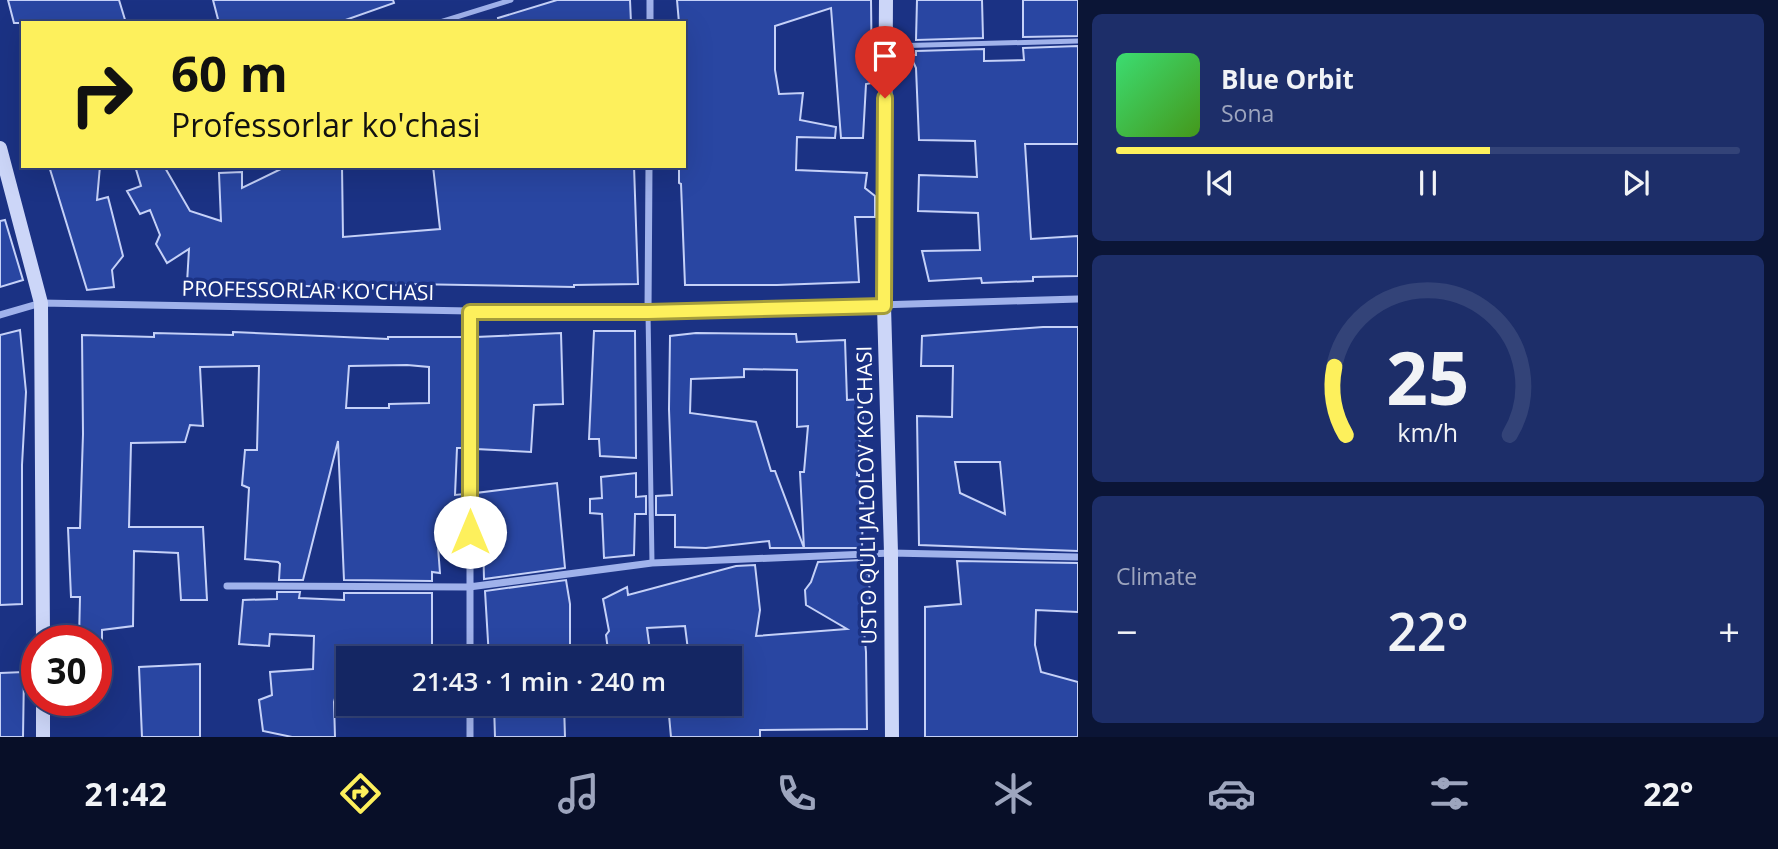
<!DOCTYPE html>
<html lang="en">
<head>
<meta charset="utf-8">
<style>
	:root { --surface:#142663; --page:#1d2e69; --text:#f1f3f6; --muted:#9da5be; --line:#334378; --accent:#fdf05c }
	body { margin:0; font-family:"Open Sans",sans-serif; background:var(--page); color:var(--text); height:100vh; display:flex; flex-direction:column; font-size:26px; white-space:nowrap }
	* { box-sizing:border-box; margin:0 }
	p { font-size:23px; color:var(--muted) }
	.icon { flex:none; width:38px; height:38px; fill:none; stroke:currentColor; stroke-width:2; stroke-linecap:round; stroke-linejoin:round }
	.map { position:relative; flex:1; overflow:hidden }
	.details { display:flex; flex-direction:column; gap:14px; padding:14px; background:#0b1536; width:700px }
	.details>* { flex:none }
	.guide { position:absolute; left:21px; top:21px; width:665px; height:147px; border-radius:0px; box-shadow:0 7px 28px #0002,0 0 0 2px var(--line); background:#fdf05c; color:#111; overflow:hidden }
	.speed { position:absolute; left:21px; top:625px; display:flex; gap:14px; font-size:35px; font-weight:700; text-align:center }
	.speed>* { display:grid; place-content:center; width:91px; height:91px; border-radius:50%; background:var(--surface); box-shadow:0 7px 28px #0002,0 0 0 2px var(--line); line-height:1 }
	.speed .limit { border:10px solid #d22; background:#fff; color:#111 }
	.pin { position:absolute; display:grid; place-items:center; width:60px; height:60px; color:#fff; margin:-72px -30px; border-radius:50% 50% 50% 0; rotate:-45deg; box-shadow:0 0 7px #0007 }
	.pin .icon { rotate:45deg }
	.me { position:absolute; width:77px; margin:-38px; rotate:0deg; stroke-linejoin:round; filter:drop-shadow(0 0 5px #0008) }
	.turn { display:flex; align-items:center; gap:24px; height:147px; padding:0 35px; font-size:32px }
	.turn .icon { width:91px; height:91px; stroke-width:2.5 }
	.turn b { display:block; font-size:49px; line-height:60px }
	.big { font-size:52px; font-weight:600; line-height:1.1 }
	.details .tile { flex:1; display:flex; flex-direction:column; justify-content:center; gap:10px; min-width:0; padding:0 24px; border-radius:10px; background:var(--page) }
	.details .dial { align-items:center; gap:0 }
	.dial svg { height:182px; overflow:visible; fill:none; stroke:var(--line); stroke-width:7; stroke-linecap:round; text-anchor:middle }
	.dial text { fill:var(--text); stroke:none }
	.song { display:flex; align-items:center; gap:21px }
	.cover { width:84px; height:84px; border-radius:10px; background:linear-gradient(135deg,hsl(140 70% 55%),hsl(100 70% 35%)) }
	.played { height:7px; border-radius:4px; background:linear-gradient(90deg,var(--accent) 60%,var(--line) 60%) }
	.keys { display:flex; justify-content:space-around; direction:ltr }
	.heat { display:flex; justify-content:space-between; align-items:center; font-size:38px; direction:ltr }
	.trip { position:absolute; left:336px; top:646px; width:406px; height:70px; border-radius:0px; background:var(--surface); box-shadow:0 7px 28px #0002,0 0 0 2px var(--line); font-weight:600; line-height:70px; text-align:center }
	.menu { display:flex; height:112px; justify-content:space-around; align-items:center; background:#080f28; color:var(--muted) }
	.menu .icon { width:49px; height:49px }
	.menu .on { color:var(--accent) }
	.menu b { font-size:32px; color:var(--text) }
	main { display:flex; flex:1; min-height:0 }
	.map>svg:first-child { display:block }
	.building { fill:#2946a2; stroke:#c5d1f8; stroke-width:2; fill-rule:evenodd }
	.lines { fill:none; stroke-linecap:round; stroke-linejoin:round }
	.lane { stroke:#a0b2eb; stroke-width:5 }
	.street { stroke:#a0b2eb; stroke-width:7 }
	.secondary { stroke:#ccd6f8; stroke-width:14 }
	.route-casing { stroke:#a49c3c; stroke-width:18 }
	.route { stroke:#fdf05c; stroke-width:12 }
	.labels { text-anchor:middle; stroke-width:7; stroke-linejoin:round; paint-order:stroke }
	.street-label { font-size:21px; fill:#fff; stroke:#1b3284 }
</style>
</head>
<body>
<main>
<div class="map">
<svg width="1078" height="737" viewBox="0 0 1078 737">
	<rect width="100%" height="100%" fill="#1b3284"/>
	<!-- building -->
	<path class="building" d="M8 0H119L126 23H14Z
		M213 0H393L394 3 337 23H219Z
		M557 0H630L631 23H499L498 18Z
		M677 0H871L872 83 866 84 863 138H841L831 8 775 26V70L779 94 803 93 800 120 836 127 835 138 797 137 796 170 867 173 865 188 875 196V217H855L859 282 777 285H685L681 184 679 183V166H684V23H679Z
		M917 0H982L983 38 916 40Z
		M1023 0H1078V36L1023 37Z
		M1078 46V144H1025L1031 239 1078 236V276L1033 277V281L982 283 981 278 929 281 922 251 980 250 978 213 918 211 919 175 977 177 975 141 919 140 916 68 910 55H916V51L984 49V61L1024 60 1023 48Z
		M49 166H100L97 200 108 197 123 256 112 270 114 287 87 290Z
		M135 166H164L190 211 221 221 219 173 242 172V188L287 166H342L343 237 440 229 433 166H634L638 284 574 285V287L409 284V285L344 286V288L288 285V283H187L189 249 167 263 156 244 160 235 150 210 140 214 127 191 141 186Z
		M5 220 23 280 0 287V221Z
		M1043 327H1078V551L919 545 917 416 952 417 953 366H921L922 336ZM955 462H1000L1005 514 960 493Z
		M20 330 26 392 22 465V604L0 605V335Z
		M594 331H635L636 458 600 456 599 439H589Z
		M233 332 388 339V337H464V448H457L455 495 464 494V535L437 534 440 573 432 572V581L344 580 338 441 303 580H279L280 564 278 562 245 559 249 488 242 485 245 450H257L259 366 200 367 203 426 190 425 185 442 131 443 129 527H203L207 600H181L178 553 134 551 133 626 102 630V640H79L80 597H71L68 528H80L83 434 82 335 154 337V333L233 335ZM407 365 429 367V403L389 404V408H346L349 366Z
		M561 333 563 404 534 405 531 452 476 449V337Z
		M696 333 796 334 797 342 845 340 847 400 862 399 863 422H861L857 475H859L860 504 863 503 862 548H770L769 541 706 548 675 547V515H656V496L672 495 669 409 670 336ZM744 369 797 370V427L808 426 804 472H800L804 548 775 471H771L756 422 690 413 691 379 744 377Z
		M636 473V497L646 496V514H635L634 555 604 558 602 514 590 513V499L602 498 601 477Z
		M557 483 565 568 484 579 483 537 476 536V493Z
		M862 560V574H869L870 607 862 608 866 652 867 729 760 730V737H671L668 704H730V658H689L685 626 647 628 651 658H609L606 635 609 631 603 599 627 587 628 595 736 566 755 565 760 610 756 636 847 629 806 605 805 590 811 582 818 562Z
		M957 561 1078 563V612L1036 610 1035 645 1041 672 1078 682V737H925V607L961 604Z
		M566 580 570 604V658H489L485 591Z
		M277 592H300L299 598 344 600V593H432V658H342V674L334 702 335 737H292L263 731 259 700 272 695 270 672 313 669 314 636 270 634 269 646 239 644 243 600 277 599Z
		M200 664V737H142L139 667Z
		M24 672 23 737H0V673Z
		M494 704H564L565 737H495Z"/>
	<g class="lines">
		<!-- lane -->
		<path class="lane" d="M437 23 511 0
			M889 46 1078 41
			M648 312 652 563"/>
		<!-- street -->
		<path class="street" d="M650 23V0
			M648 312 649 166
			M0 315 41 303 470 311 648 312 1078 299
			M227 586 469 587 652 563 891 553 1078 557
			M470 658V311
			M470 704V737"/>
		<!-- secondary -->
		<path class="secondary" d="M886 0 884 306 891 553 892 737
			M0 148 41 303 43 640
			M43 700V737"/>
	</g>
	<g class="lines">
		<!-- route casing -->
		<g class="route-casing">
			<path id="route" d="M470 532V312H648L884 306 885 98"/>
		</g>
		<!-- route -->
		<use href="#route" class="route"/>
	</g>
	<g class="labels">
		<!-- street labels -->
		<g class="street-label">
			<text transform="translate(308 291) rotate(1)" y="7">PROFESSORLAR KO'CHASI</text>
			<text transform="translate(867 495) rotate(-91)" y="7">USTO QULI JALOLOV KO'CHASI</text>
		</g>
	</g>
</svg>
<div class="speed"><div class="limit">30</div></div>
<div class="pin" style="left:885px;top:98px;background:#d93025"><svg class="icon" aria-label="arrive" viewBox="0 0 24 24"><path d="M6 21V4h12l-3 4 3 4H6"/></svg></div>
<svg class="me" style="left:470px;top:532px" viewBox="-20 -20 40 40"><circle r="19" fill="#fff"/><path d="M0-13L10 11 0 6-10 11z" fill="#fdf05c"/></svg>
<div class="trip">21:43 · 1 min · 240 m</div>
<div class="guide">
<div class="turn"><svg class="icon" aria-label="right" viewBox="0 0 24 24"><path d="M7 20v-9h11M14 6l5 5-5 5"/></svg><div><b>60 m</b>Professorlar ko'chasi</div></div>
</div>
</div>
<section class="details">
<div class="tile">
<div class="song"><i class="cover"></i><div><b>Blue Orbit</b><p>Sona</p></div></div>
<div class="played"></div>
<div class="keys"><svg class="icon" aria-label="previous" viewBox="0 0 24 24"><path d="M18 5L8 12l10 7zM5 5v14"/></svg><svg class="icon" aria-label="pause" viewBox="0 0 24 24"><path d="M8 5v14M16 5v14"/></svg><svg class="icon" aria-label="next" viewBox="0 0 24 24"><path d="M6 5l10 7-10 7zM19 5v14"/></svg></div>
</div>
<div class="tile dial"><svg viewBox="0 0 100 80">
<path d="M14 69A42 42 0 1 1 86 69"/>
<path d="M14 69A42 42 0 0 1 9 39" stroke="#fdf05c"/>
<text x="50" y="56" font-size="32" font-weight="700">25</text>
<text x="50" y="72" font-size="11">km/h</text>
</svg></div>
<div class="tile"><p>Climate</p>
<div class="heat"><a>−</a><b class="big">22°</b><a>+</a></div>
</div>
</section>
</main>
<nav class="menu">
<b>21:42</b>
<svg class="icon on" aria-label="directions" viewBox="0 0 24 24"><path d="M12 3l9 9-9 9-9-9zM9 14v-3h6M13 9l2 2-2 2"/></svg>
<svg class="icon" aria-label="music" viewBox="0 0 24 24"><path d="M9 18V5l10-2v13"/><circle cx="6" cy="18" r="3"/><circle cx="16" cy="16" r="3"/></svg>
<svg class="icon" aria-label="phone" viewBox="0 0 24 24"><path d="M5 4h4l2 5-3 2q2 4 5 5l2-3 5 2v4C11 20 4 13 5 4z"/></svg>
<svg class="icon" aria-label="climate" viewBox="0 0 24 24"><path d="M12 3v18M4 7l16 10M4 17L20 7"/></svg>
<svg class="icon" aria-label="car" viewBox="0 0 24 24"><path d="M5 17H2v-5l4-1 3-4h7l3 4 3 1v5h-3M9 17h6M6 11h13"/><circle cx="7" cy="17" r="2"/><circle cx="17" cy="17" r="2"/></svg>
<svg class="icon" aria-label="filters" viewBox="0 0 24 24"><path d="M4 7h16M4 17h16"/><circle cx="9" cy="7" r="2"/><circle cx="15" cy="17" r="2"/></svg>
<b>22°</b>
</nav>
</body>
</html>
